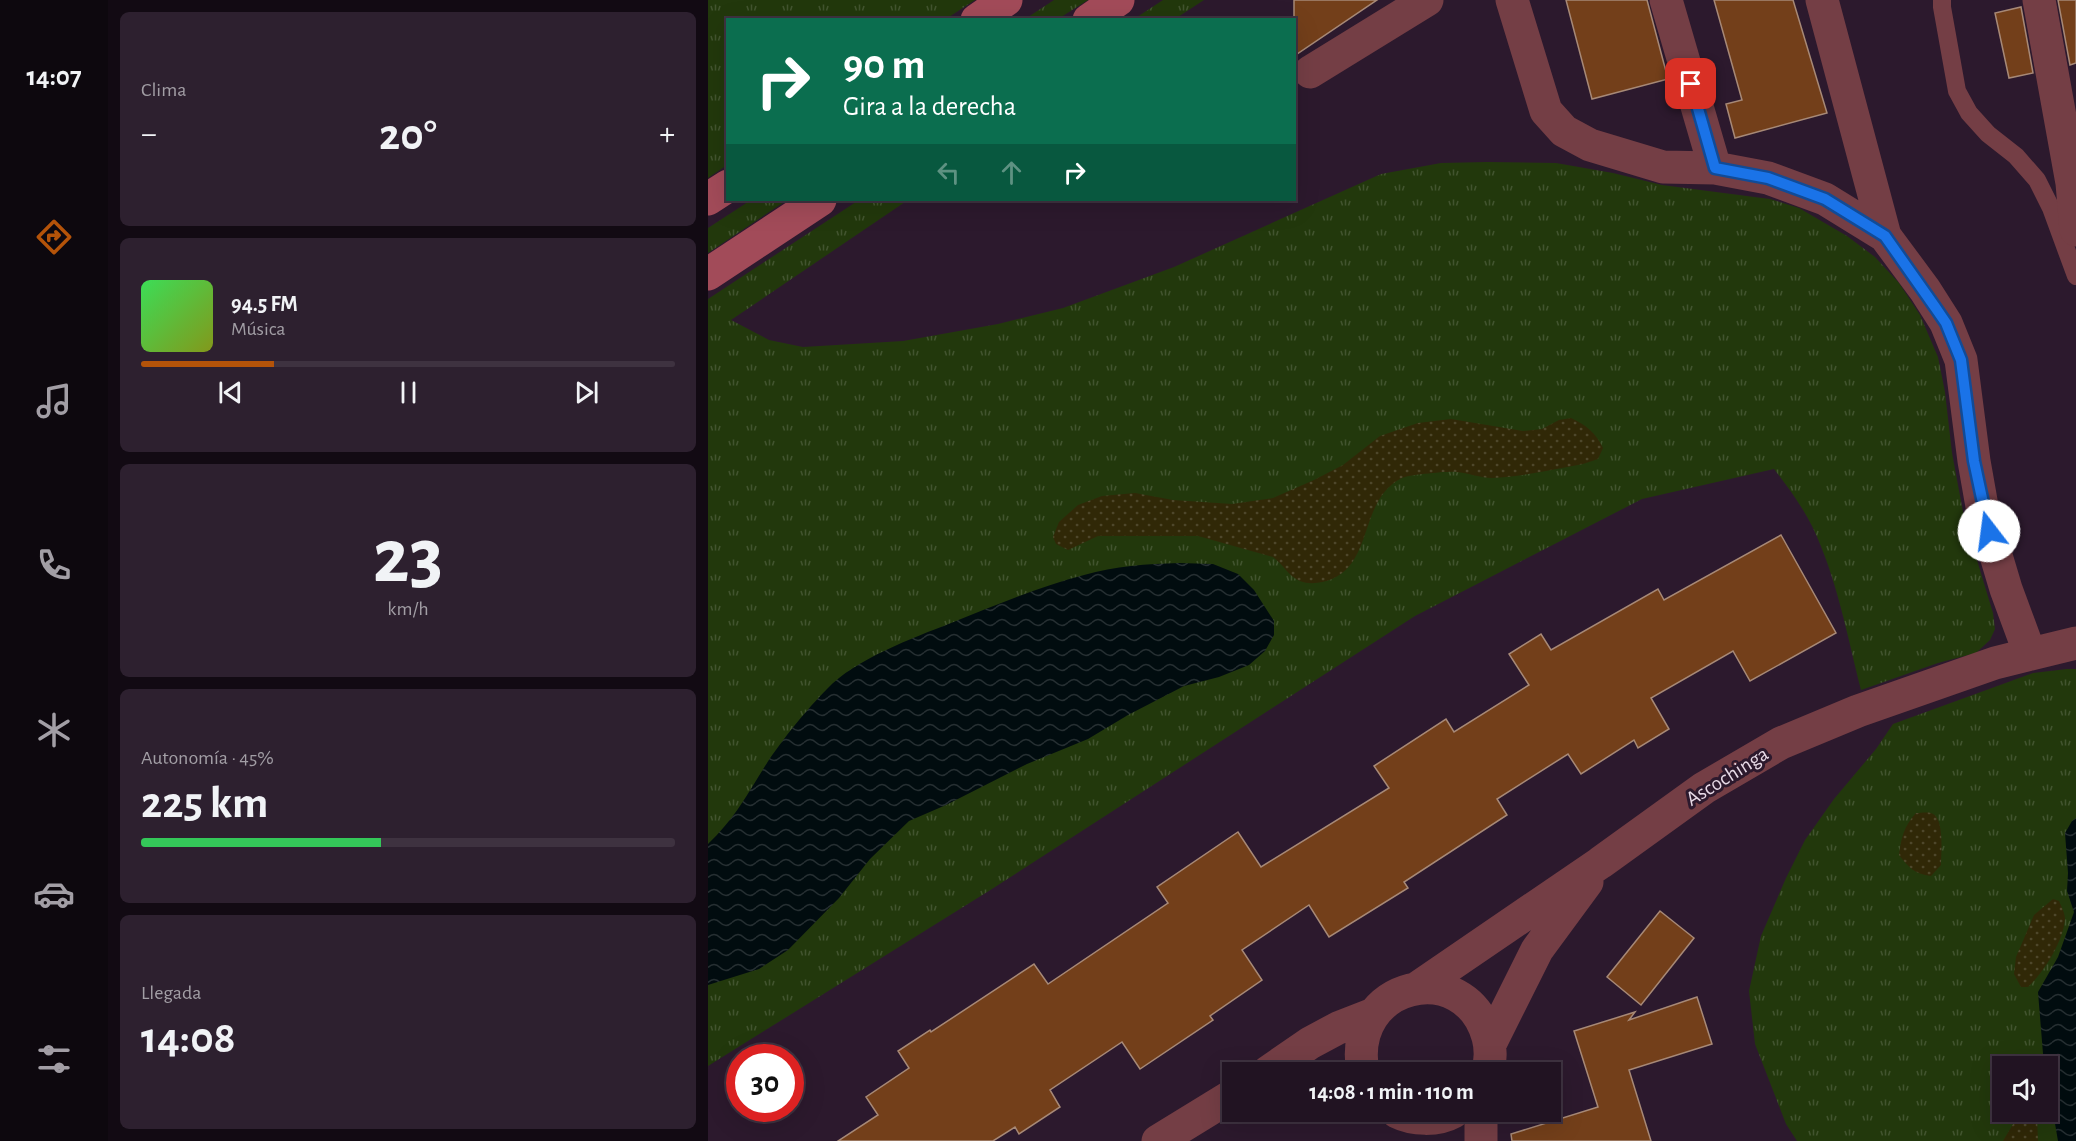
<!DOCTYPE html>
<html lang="es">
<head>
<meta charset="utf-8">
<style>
	:root { --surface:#211322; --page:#2d202f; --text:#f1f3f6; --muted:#a29ea5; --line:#3e3240; --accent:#b45309 }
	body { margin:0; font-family:"Alegreya Sans",sans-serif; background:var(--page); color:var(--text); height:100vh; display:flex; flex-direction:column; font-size:22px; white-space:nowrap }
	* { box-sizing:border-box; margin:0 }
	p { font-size:20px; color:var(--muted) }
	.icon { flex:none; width:33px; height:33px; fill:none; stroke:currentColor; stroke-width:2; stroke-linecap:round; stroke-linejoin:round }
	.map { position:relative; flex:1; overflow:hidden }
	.panel { display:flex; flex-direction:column; gap:12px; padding:12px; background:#120a13; width:600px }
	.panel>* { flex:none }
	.hud { position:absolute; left:18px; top:18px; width:570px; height:183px; border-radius:0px; box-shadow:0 6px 24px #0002,0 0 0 2px var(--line); background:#0b6e4f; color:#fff; overflow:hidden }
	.fabs { position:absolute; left:1284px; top:1056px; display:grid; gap:12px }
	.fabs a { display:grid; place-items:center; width:66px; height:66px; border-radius:0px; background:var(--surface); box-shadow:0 6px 24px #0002,0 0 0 2px var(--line); font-size:30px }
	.speed { position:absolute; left:18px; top:1044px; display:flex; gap:12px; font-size:30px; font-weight:700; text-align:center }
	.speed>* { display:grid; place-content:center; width:78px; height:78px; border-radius:50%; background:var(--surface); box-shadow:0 6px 24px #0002,0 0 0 2px var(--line); line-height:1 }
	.speed .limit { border:9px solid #d22; background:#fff; color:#111 }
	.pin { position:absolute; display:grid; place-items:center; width:51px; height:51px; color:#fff; margin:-26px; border-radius:12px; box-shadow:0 3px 9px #0006 }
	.me { position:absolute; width:66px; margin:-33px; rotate:345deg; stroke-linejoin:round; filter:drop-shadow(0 0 4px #0008) }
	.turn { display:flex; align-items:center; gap:21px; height:126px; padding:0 18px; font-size:27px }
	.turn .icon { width:78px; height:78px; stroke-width:2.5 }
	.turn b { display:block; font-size:42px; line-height:51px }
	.lanes { display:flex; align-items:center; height:57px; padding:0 18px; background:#0003; justify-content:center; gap:30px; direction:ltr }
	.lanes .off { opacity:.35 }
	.big { font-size:45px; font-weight:700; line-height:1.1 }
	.panel .widget { flex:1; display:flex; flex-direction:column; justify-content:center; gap:9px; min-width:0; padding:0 21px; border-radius:9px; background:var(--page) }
	.panel .dial { align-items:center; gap:0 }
	.dial b { font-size:78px; line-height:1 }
	.song { display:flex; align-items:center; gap:18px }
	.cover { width:72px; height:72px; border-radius:9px; background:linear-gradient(135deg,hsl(130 70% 55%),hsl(70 70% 35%)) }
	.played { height:6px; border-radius:3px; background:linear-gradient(90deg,var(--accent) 25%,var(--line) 25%) }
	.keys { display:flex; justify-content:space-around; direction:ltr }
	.heat { display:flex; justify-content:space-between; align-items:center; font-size:33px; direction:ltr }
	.charge { height:9px; border-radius:4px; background:linear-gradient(90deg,#34c759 45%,var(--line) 0) }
	.trip { position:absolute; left:514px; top:1062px; width:339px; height:60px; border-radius:0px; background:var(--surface); box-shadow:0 6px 24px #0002,0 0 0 2px var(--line); font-weight:700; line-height:60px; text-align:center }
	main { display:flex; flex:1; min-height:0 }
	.tabs { display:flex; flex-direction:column; width:108px; justify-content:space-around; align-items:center; background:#0d080e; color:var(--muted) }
	.tabs .icon { width:42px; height:42px }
	.tabs .selected { color:var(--accent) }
	.tabs b { font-size:27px; color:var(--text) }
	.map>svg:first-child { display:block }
	.grass { fill:url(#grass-tufts); fill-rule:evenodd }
	.sand { fill:url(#sand-dots) }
	.water { fill:url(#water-waves) }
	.building { fill:#733f1a; stroke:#a78977; stroke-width:1.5 }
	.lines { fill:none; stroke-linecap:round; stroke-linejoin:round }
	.lane { stroke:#743e45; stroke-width:18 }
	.street { stroke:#743e45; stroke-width:33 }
	.secondary { stroke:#a24b59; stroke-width:33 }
	.route-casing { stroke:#114b97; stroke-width:15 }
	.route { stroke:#1a73e8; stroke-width:10 }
	.labels { text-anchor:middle; stroke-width:6; stroke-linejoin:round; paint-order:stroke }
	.street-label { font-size:21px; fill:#e8dae7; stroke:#2c192d }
</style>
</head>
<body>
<main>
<nav class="tabs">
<b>14:07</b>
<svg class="icon selected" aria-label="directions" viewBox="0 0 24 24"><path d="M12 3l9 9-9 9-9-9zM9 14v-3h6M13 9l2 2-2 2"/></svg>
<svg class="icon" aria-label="music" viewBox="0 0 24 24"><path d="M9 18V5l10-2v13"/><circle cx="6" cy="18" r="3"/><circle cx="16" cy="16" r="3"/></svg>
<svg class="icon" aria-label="phone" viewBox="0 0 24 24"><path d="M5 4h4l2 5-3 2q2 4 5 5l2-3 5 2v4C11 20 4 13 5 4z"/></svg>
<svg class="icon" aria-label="climate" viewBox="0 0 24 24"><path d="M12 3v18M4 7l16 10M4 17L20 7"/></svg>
<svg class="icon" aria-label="car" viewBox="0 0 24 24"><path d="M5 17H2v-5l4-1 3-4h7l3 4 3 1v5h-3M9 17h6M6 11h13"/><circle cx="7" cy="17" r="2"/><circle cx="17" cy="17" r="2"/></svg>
<svg class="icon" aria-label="filters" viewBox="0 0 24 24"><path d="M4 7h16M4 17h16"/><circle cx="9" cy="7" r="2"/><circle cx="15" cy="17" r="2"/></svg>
</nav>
<section class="panel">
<div class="widget"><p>Clima</p>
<div class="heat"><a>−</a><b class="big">20°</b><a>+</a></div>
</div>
<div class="widget">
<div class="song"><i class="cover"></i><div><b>94.5 FM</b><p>Música</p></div></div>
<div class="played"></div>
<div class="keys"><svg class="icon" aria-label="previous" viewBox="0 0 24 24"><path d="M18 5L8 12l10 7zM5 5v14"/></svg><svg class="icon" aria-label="pause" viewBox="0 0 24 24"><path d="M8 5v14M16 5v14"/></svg><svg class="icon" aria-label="next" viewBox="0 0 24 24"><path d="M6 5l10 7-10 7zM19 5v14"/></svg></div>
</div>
<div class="widget dial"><b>23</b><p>km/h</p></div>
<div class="widget"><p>Autonomía · 45%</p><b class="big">225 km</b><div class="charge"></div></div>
<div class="widget"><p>Llegada</p><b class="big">14:08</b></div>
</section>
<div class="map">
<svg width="1368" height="1141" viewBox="0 0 1368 1141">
	<defs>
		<pattern id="grass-tufts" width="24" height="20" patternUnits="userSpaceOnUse" patternTransform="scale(1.5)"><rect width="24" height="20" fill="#22380c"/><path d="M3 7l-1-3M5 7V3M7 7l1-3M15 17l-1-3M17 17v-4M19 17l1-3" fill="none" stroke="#42542f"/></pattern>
		<pattern id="sand-dots" width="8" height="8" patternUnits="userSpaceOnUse" patternTransform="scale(1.5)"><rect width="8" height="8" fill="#302807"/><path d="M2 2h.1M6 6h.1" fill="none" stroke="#4e472b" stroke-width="1.8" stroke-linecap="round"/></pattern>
		<pattern id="water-waves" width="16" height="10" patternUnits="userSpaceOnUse" patternTransform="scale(1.5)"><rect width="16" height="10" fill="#010c0f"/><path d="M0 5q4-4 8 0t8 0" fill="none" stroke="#262f32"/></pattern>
	</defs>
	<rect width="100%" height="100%" fill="#2c192d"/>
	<!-- grass -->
	<path class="grass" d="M0 0H267L238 19 20 20 19 165 0 178Z
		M346 0H380L350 19H317Z
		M455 0H496L467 19H426Z
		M779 162 848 163 905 173 954 185 1062 199 1091 208 1139 236 1167 257 1191 283 1212 315 1230 357 1237 392 1244 453 1256 517 1285 613 1287 629 1282 640 1268 653 1230 663 1153 690C1139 635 1129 578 1104 526 1094 506 1080 487 1066 469L934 499 707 616 284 889 0 1066V299L151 200H200L23 320 61 340 95 347 195 341 290 324 355 308 466 267 673 174 733 163Z
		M43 200H79L0 253V228Z
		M1359 669H1368V1141H1089L1078 1124 1047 1044 1041 991 1053 936 1078 878 1097 840 1126 799 1168 749 1185 724 1325 673ZM1294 1066H1340V1112H1294Z"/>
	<!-- sand -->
	<path class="sand" d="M863 418C878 425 888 433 895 448L890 459 875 464C846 469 814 477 784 478 773 478 760 473 748 472 740 471 700 475 694 478 651 499 666 561 624 579 614 583 602 585 592 581 581 577 575 564 565 557L490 536H390L360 550 348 544 345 537 351 522 370 505 394 496 427 493 465 500 524 504 565 498 606 480 635 465 672 436 710 423 743 419 815 431 834 429 851 420Z
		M1208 813C1212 813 1219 812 1223 813 1237 817 1233 853 1233 865L1223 876C1207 874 1201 868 1191 855 1193 838 1196 826 1208 813Z
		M1345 899 1351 901C1353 906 1357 913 1357 919 1355 942 1336 972 1320 987H1313L1306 974 1308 957 1326 915Z
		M1314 1112H1323L1329 1117 1330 1141H1295L1311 1114Z"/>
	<!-- water -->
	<path class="water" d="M471 563 505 564 530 574 546 590 566 621V635L557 651 541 665 511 677 476 686 420 715 380 739 319 764 238 805 201 821 162 859 131 898 80 950 51 969 0 985V844C25 820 36 800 54 771 69 746 98 710 119 689 147 659 205 638 243 623 287 605 331 587 376 575 407 566 439 564 471 563Z
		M1368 818V1141H1350L1340 1083V1066H1336L1330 992 1350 957 1366 912 1359 891 1360 873 1357 833 1364 821Z"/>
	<!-- building -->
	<path class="building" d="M586 0H669L586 56Z
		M858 0H939L960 79 884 99Z
		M1006 0H1085L1119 113 1027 138 1018 104 1034 100Z
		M1350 0H1368V63L1362 65Z
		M1313 7 1325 73 1301 78 1287 13Z
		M1073 535 1128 633 1042 681 1025 651 943 698 961 729 930 748 926 740 873 774 860 754 789 799 799 815 696 882 700 888 621 937 601 905 534 950 554 980 502 1016 505 1020 432 1069 414 1042 342 1090 352 1107 311 1134 307 1127 285 1141H130L170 1115 158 1097 201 1068 190 1051 222 1030 223 1032 326 964 340 984 460 903 449 887 530 832 553 867 681 788 666 766 738 719 746 732 821 685 801 654 833 634 843 650 950 589 956 600Z
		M952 911 986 938 933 1005 899 977Z
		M989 997 1004 1044 921 1070 943 1141H804L803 1134 890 1107 866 1031 927 1012 921 1020Z"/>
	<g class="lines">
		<!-- lane -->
		<path class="lane" d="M1234 0V7L1249 91 1261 113 1280 134 1308 156 1329 180 1343 208 1368 276"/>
		<!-- street -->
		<path class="street" d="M804 0 838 111 856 131 882 145 955 167 1007 168 1060 178 1117 199 1177 236
			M958 0 1007 168
			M1114 0 1177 236 1217 290 1238 323 1253 360 1266 461 1275 512 1298 589 1322 654
			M1331 0 1364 183 1368 230
			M602 72 719 0
			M709 988 892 863 996 788 1073 743 1150 711 1287 663 1368 643
			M782 1044 829 950 879 882
			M560 1072 602 1043 630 1028 666 1014
			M655 1072C638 982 757 955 780 1037 783 1048 783 1062 779 1072
			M689 1112C705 1120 729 1121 745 1112
			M773 1112V1141
			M450 1141 525 1095"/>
		<!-- secondary -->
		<path class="secondary" d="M269 20 298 0
			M381 20 410 0
			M0 199 20 186
			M0 274 112 200"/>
	</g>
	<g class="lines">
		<!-- route casing -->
		<g class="route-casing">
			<path id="route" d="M983 84 1007 168 1060 178 1117 199 1177 236 1227 307 1238 323 1253 360 1266 461 1281 531"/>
		</g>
		<!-- route -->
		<use href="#route" class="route"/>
	</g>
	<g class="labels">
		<!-- street labels -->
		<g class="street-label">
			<text transform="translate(1019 776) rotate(-32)" y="7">Ascochinga</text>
		</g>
	</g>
</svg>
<div class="fabs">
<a><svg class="icon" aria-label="sound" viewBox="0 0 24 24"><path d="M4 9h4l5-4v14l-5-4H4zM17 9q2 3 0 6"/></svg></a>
</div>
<div class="speed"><div class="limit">30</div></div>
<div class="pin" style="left:983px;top:84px;background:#d93025"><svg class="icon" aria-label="arrive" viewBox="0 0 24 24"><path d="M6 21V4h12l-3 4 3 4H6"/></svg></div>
<svg class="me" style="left:1281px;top:531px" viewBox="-20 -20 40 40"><circle r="19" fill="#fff"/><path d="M0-13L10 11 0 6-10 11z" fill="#1a73e8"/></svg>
<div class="trip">14:08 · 1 min · 110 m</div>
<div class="hud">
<div class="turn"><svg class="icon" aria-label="right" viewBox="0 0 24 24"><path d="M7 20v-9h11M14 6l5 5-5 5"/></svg><div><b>90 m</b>Gira a la derecha</div></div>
<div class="lanes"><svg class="icon off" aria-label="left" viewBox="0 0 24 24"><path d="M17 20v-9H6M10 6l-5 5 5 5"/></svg><svg class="icon off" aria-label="ahead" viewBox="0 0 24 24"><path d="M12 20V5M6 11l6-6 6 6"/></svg><svg class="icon" aria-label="right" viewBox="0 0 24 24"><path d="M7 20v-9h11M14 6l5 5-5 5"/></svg></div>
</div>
</div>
</main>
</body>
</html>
